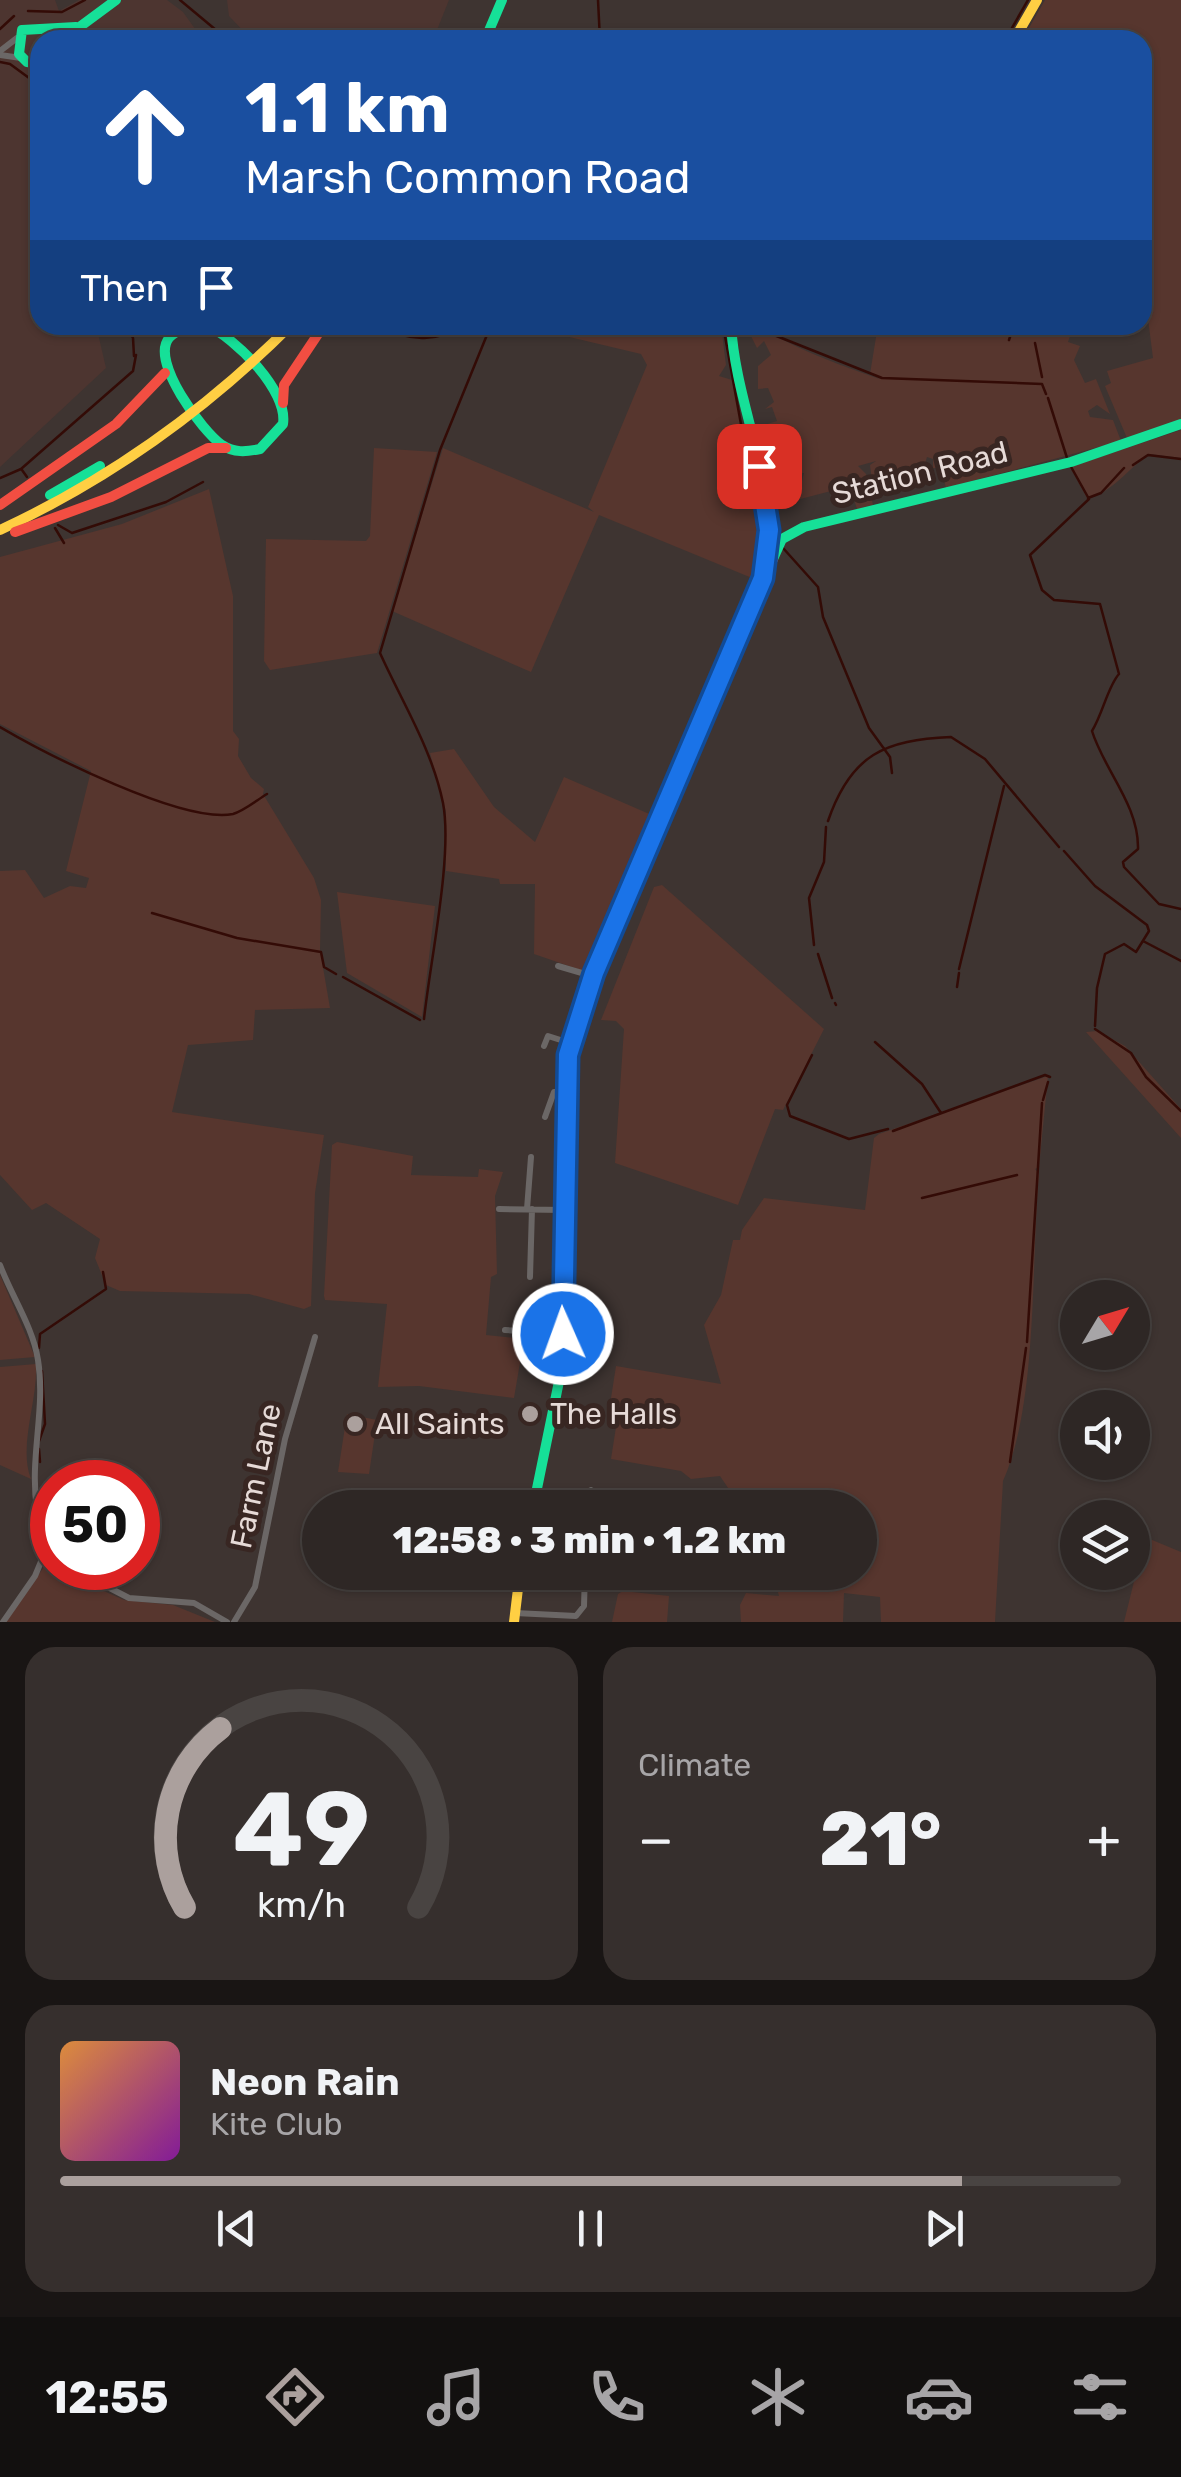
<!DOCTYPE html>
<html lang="en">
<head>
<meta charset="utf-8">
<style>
	:root { --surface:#2e2725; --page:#362f2d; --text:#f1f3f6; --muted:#a7a5a7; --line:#494442; --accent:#aba09d }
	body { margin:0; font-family:Rubik,sans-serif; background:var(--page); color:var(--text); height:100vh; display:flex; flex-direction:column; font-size:38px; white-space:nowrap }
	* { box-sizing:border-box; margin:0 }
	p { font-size:32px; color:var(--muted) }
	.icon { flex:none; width:55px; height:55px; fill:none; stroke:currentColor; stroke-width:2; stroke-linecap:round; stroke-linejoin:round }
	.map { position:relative; height:1622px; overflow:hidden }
	.details { display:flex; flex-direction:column; gap:25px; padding:25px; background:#191514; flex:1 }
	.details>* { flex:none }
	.hud { position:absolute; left:30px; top:30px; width:1122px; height:305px; border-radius:30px; box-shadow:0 2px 8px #0004,0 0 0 2px var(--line); background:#1a4fa0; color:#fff; overflow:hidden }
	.needle { width:65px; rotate:52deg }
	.buttons { position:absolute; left:1060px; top:1280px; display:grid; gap:20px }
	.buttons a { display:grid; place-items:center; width:90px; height:90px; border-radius:50%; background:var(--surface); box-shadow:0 2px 8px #0004,0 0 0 2px var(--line); font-size:50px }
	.speed { position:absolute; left:30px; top:1460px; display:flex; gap:20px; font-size:50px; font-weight:700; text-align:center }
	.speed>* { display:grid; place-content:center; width:130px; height:130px; border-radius:50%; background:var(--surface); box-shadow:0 2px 8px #0004,0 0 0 2px var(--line); line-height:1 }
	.speed .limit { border:15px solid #d22; background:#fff; color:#111 }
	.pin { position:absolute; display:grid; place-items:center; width:85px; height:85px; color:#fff; margin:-42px; border-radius:20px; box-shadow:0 5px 15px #0006 }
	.me { position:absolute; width:110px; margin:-55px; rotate:358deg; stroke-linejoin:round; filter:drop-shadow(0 0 8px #0008) }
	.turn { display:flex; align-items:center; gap:35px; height:210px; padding:0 50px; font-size:45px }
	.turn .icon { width:130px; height:130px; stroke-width:2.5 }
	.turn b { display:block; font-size:70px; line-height:85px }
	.then { display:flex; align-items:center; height:95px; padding:0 50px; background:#0003; gap:20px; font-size:38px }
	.big { font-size:75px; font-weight:800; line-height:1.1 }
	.details .tile { flex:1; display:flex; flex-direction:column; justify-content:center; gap:15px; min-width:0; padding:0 35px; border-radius:30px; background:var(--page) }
	.details .dial { align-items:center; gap:0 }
	.dial svg { height:260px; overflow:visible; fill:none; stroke:var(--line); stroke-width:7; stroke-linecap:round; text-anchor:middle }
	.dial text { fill:var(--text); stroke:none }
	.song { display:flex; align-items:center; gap:30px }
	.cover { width:120px; height:120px; border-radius:15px; background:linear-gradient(135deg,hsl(30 70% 55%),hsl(290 70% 35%)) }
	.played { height:10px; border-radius:5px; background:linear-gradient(90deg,var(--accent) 85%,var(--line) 85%) }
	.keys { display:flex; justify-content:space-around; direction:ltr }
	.heat { display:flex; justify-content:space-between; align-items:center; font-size:55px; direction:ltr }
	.details .tiles { flex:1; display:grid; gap:25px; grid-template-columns:1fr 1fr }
	.tile:last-child { grid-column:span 2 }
	.trip { position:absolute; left:302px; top:1490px; width:575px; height:100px; border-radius:50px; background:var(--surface); box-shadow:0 2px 8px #0004,0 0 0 2px var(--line); font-weight:800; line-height:100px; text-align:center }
	.dock { display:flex; height:160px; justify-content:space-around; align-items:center; background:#12100f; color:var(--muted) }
	.dock .icon { width:70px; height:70px }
	.dock .current { color:var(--accent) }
	.dock b { font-size:45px; color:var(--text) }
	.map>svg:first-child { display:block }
	.built { fill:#4d3530 }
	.green { fill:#57362e }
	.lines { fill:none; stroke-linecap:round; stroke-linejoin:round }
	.stream { stroke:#330b06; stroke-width:2.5 }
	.street { stroke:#6b6766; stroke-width:6 }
	.fast { stroke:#16e098; stroke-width:10 }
	.slow { stroke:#ffcf43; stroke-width:10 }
	.jam { stroke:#f24e42; stroke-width:10 }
	.route-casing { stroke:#114b97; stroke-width:25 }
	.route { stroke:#1a73e8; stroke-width:18 }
	.poi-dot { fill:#aba09d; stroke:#382622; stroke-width:4 }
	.labels { text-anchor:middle; stroke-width:10; stroke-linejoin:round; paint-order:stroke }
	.street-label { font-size:30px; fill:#e6dad7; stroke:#382622 }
	.poi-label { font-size:30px; fill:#e6dad7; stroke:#382622; text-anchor:start }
</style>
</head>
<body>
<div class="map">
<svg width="1181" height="1622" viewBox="0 0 1181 1622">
	<rect width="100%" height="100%" fill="#3e3431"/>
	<!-- built -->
	<path class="built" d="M0 0H55L59 11 79 0H167L183 12 203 40H40V325H96L106 368 0 467Z
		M227 0H449L433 40H252L229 16Z"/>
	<!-- green -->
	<path class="green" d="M1045 0H1181V420L1127 438 1105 386 1111 383 1107 371 1153 358 1147 311 1142 310V40H1022Z
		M519 325H721L726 365 719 376 732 380 760 520V557L752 578 599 515 531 672 392 611 443 448 594 512 588 507 647 365 641 354Z
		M736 325H762C775 342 856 371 880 379L870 374 878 325H1052L1051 329 1070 336 1068 342 1080 346 1074 360 1085 383 1096 379 1110 414 1097 405 1088 411 1090 417 1113 420 1121 441 946 488 941 468H933V459L927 457 922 473 880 490 876 484 873 489 870 465 876 461 858 466 866 474 873 505 857 509 850 486 789 502 786 488 801 485 804 473 783 474 780 465 790 460 781 461C780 443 766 438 764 425L777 421 772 407 765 409 774 402 768 388 758 389V366L771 355 764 341 757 348 749 332 736 339Z
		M1181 430V458L1149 454C1129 468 1111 494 1087 498L1070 467Z
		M374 448 437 452 377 653 270 670 264 661 266 539 366 541 370 536Z
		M209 489 233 596V731L239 739 238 756 251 778 264 789 263 794 314 878 321 900 320 950 330 1008 255 1010 253 1040 188 1045 172 1112 324 1135 315 1193 311 1306 304 1309 249 1294 120 1291 106 1285 95 1258 100 1239 46 1203 32 1210 0 1175V871L25 870 44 898 70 886 86 888 89 878 66 871 91 771 0 724V557L122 524Z
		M454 749 494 807 535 842 564 777 654 816 589 973 534 954 535 884H500L499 879 446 871V812L430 753Z
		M662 885 824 1029 783 1110 775 1109 738 1205 615 1163 624 1029 616 1021 601 1020 654 887Z
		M337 892 435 906 422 1017 347 973Z
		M1097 1031 1125 1046 1181 1109V1138L1086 1032Z
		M1048 1076 1039 1167 1035 1169 1039 1174C1031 1262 1038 1403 1003 1481L995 1622H881L880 1597 844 1593 843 1622H741L740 1605 746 1593 779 1596 773 1573 860 1572V1508L741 1507 720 1476 691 1479 681 1471 611 1459 616 1427 607 1424 616 1366 721 1384 704 1325 721 1295 733 1240H740L742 1230 764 1198 865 1210 874 1138 879 1134Z
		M337 1142 413 1156 411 1175 478 1177 479 1169 503 1172 495 1196 497 1274 491 1277 486 1335 524 1339 514 1398 419 1386 378 1387 387 1304 325 1300 324 1296 332 1145Z
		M0 1275 35 1357 0 1360Z
		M36 1364C38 1401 18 1446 31 1479L0 1465V1367Z
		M347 1414 377 1420 369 1474 338 1472Z
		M1145 1537 1181 1552V1622H1124Z
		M48 1561 52 1568 124 1600 173 1605 215 1622H6Z
		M623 1591 669 1596 667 1622H612L618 1594Z"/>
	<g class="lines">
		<!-- stream -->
		<path class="stream" d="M180 0 228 40
			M598 0 600 40
			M28 11 62 12 85 0
			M0 29 14 16
			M1005 40 1028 0
			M0 62 10 64 40 86
			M126 325 133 338 134 356
			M382 325C412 346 441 338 472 325
			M540 325H546
			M723 325 762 540
			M762 325 769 333 882 378 1042 384 1046 394
			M1009 340 1014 325
			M1035 343 1042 377
			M1048 398 1067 458
			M1070 465 1089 499 1030 555 1042 590 1054 600 1100 604 1119 674C1108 686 1103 713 1092 731 1104 770 1139 805 1138 849L1123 862 1124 867 1159 904 1181 909
			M1133 465 1148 455 1181 459
			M22 470 27 477
			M0 478 21 469 133 371 136 355
			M1088 498 1101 493 1124 468
			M58 525 72 533 166 502 203 482
			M55 528 64 543
			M783 548 818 587 823 617 869 728 890 757 892 773
			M0 727C46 754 183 824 233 814 244 811 257 800 267 794
			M828 821C851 754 885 740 951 737L985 759 1059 847
			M1064 851 1095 886 1147 925 1149 931 1136 952 1124 944 1105 954 1097 988 1095 1026
			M152 913 237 938 321 952 324 967 336 974
			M1143 941 1181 961
			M814 945 809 898 824 862 826 827
			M818 954 832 998
			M959 969 1004 786
			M343 977 420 1020
			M957 987 959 973
			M835 1003 836 1005
			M424 1019C430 962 453 855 443 803 432 749 402 702 380 653L440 450 491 325
			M1095 1029 1131 1053 1146 1077 1181 1111
			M875 1042 922 1084 941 1113
			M812 1055 787 1105 790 1116 849 1139 888 1129
			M1043 1100 1048 1082
			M893 1131 1045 1075 1050 1077
			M922 1198 1017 1175
			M1027 1342 1042 1103
			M39 1348 40 1334 106 1289 103 1272
			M39 1441 45 1424 42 1371
			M39 1449 40 1462
			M1010 1462 1026 1348"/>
		<!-- street -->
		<path class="street" d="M0 51 17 38
			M0 55 21 58
			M558 966 592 976
			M544 1046 548 1036 570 1043
			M545 1117 554 1092H567
			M499 1209 565 1210
			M527 1209 531 1157
			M0 1265C12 1297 33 1327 38 1360 46 1410 29 1458 37 1509 39 1527 38 1547 52 1559
			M530 1277 532 1209
			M505 1330 563 1334
			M588 1508 591 1490
			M71 1568 129 1598 194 1603 227 1622
			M515 1613 576 1616 584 1606 585 1572
			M3 1622 35 1576 45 1552
			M234 1622 255 1587 285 1439 315 1337"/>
		<!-- fast -->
		<path class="fast" d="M62 40 116 0
			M485 40 502 0
			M40 64 27 62 19 54 22 30 76 27
			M189 325C183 328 173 333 169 338 150 361 202 431 222 445 234 453 246 452 260 449L283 424C288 391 236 338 206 325
			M731 325C736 406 776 478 767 560
			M217 330 235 325
			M50 495 100 466
			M773 559 782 539 804 527 1071 462 1181 424
			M533 1508 564 1357 568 1055 592 976 633 882"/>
		<!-- slow -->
		<path class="slow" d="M1014 40 1037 0
			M0 530C110 479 205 411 291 325
			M514 1622 520 1572"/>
		<!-- jam -->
		<path class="jam" d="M283 403 284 385 324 325
			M0 505 116 424 165 373
			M15 532 111 497 208 448H226
			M633 882 773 559"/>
	</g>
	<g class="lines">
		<!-- route casing -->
		<g class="route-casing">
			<path id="route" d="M563 1334 568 1055 594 973 763 578 769 530 759 466"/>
		</g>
		<!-- route -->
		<use href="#route" class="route"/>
	</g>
	<!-- markers -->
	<g class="poi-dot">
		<circle cx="530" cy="1414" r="10"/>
		<circle cx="355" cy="1424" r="10"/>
	</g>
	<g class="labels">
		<!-- street labels -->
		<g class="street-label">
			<text transform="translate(920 473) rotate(-14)" y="10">Station Road</text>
			<text transform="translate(256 1476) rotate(-78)" y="10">Farm Lane</text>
		</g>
		<!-- poi labels -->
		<g class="poi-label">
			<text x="550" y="1424">The Halls</text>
			<text x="375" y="1434">All Saints</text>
		</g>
	</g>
</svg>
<div class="buttons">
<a><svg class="needle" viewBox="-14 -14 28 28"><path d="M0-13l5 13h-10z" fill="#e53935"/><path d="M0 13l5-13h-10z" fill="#a7a5a7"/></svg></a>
<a><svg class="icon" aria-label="sound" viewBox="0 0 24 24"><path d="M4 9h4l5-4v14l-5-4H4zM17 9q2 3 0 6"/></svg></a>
<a><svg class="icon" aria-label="layers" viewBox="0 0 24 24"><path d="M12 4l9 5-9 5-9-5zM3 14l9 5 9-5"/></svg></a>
</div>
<div class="speed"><div class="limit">50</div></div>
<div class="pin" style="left:759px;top:466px;background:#d93025"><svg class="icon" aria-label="arrive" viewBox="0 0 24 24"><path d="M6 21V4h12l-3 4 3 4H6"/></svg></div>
<svg class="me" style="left:563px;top:1334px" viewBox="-20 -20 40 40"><circle r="17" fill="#1a73e8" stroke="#fff" stroke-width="3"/><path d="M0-11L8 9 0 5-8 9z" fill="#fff"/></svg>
<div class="trip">12:58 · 3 min · 1.2 km</div>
<div class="hud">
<div class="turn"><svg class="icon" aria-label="ahead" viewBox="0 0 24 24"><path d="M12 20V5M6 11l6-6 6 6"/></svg><div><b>1.1 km</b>Marsh Common Road</div></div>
<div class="then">Then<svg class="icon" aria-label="arrive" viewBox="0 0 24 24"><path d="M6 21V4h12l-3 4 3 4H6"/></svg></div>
</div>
</div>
<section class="details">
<div class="tiles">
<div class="tile dial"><svg viewBox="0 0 100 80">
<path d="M14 69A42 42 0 1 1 86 69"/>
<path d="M14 69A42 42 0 0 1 25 14" stroke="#aba09d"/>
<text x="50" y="56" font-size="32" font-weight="700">49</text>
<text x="50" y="72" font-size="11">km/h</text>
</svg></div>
<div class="tile"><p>Climate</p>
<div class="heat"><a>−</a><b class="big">21°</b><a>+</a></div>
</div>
<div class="tile">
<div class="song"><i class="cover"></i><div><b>Neon Rain</b><p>Kite Club</p></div></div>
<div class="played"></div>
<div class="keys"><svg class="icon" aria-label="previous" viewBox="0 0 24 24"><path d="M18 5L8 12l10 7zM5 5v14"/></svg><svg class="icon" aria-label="pause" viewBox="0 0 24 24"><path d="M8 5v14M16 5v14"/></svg><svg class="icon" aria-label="next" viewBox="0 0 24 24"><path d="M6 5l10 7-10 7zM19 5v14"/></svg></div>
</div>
</div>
</section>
<nav class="dock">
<b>12:55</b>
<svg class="icon current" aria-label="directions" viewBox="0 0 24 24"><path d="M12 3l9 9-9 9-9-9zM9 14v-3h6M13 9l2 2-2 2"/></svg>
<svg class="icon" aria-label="music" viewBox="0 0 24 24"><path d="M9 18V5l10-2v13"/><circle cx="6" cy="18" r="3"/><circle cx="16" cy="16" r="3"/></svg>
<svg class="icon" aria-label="phone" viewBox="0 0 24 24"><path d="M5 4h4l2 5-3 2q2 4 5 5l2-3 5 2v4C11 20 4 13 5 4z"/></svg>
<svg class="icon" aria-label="climate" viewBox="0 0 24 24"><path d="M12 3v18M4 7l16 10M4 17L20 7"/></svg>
<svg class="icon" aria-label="car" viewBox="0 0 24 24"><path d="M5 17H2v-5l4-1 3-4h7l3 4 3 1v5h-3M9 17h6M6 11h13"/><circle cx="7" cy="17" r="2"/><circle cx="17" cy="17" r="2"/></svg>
<svg class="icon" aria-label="filters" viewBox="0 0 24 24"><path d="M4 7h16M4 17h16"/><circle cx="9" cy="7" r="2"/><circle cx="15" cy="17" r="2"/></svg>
</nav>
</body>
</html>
